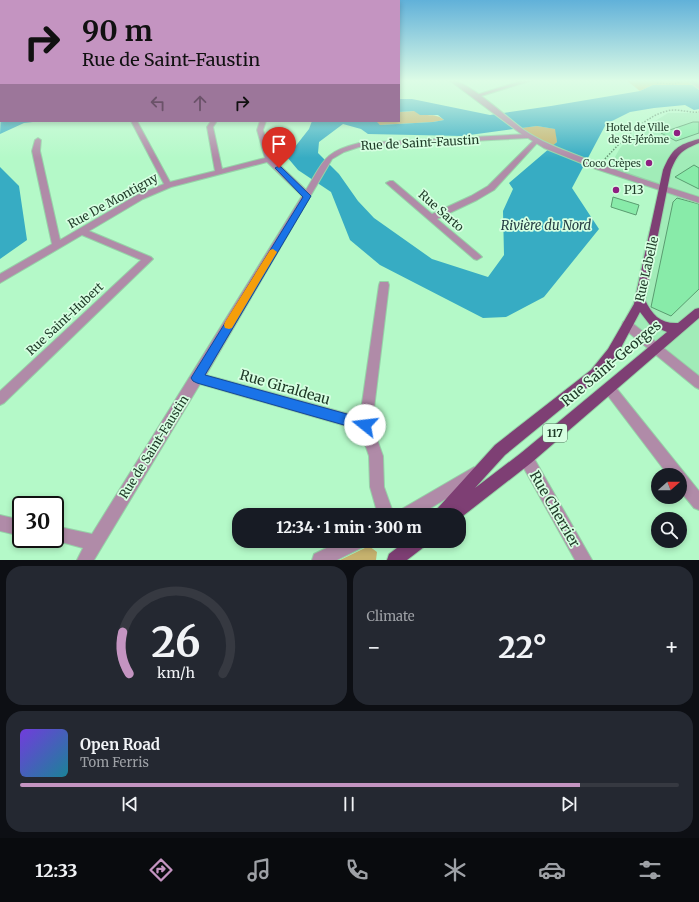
<!DOCTYPE html>
<html lang="en">
<head>
<meta charset="utf-8">
<style>
	:root { --surface:#171b24; --page:#242831; --text:#f1f3f6; --muted:#9ea1a6; --line:#363941; --accent:#c494c1 }
	body { margin:0; font-family:Merriweather,serif; background:var(--page); color:var(--text); height:100vh; display:flex; flex-direction:column; font-size:15px; white-space:nowrap }
	* { box-sizing:border-box; margin:0 }
	p { font-size:13px; color:var(--muted) }
	.icon { flex:none; width:22px; height:22px; fill:none; stroke:currentColor; stroke-width:2; stroke-linecap:round; stroke-linejoin:round }
	.map { position:relative; height:560px; overflow:hidden }
	.panel { display:flex; flex-direction:column; gap:6px; padding:6px; background:#0d0f14; flex:1 }
	.panel>* { flex:none }
	.guide { position:absolute; left:0px; top:0px; width:400px; height:122px; box-shadow:0 2px 6px #0003; background:#c494c1; color:#111; overflow:hidden }
	.needle { width:26px; rotate:69deg }
	.controls { position:absolute; left:651px; top:468px; display:grid; gap:8px }
	.controls a { display:grid; place-items:center; width:36px; height:36px; border-radius:50%; background:var(--surface); box-shadow:0 2px 6px #0003; font-size:20px }
	.speed { position:absolute; left:12px; top:496px; display:flex; gap:8px; font-size:20px; font-weight:700; text-align:center }
	.speed>* { display:grid; place-content:center; width:52px; height:52px; border-radius:50%; background:var(--surface); box-shadow:0 2px 6px #0003; line-height:1 }
	.speed .limit { border:2px solid #111; border-radius:6px; background:#fff; color:#111 }
	.pin { position:absolute; display:grid; place-items:center; width:34px; height:34px; color:#fff; margin:-41px -17px; border-radius:50% 50% 50% 0; rotate:-45deg; box-shadow:0 0 4px #0007 }
	.pin .icon { rotate:45deg }
	.me { position:absolute; width:44px; margin:-22px; rotate:286deg; stroke-linejoin:round; filter:drop-shadow(0 0 3px #0008) }
	.turn { display:flex; align-items:center; gap:14px; height:84px; padding:0 16px; font-size:18px }
	.turn .icon { width:52px; height:52px; stroke-width:2.5 }
	.turn b { display:block; font-size:28px; line-height:34px }
	.lanes { display:flex; align-items:center; height:38px; padding:0 16px; background:#0003; justify-content:center; gap:20px; direction:ltr }
	.lanes .off { opacity:.35 }
	.big { font-size:30px; font-weight:800; line-height:1.1 }
	.panel .tile { flex:1; display:flex; flex-direction:column; justify-content:center; gap:6px; min-width:0; padding:0 14px; border-radius:16px; background:var(--page) }
	.panel .dial { align-items:center; gap:0 }
	.dial svg { height:104px; overflow:visible; fill:none; stroke:var(--line); stroke-width:7; stroke-linecap:round; text-anchor:middle }
	.dial text { fill:var(--text); stroke:none }
	.song { display:flex; align-items:center; gap:12px }
	.cover { width:48px; height:48px; border-radius:6px; background:linear-gradient(135deg,hsl(260 70% 55%),hsl(190 70% 35%)) }
	.played { height:4px; border-radius:2px; background:linear-gradient(90deg,var(--accent) 85%,var(--line) 85%) }
	.keys { display:flex; justify-content:space-around; direction:ltr }
	.heat { display:flex; justify-content:space-between; align-items:center; font-size:22px; direction:ltr }
	.panel .tiles { flex:1; display:grid; gap:6px; grid-template-columns:1fr 1fr }
	.tile:last-child { grid-column:span 2 }
	.trip { position:absolute; left:232px; top:508px; width:234px; height:40px; border-radius:16px; background:var(--surface); box-shadow:0 2px 6px #0003; font-weight:800; line-height:40px; text-align:center }
	.dock { display:flex; height:64px; justify-content:space-around; align-items:center; background:#090b0e; color:var(--muted) }
	.dock .icon { width:28px; height:28px }
	.dock .current { color:var(--accent) }
	.dock b { font-size:18px; color:var(--text) }
	.map>svg:first-child { display:block }
	.built { fill:#a1ecb8 }
	.green { fill:#c6b26e }
	.water { fill:#37acc3; fill-rule:evenodd }
	.building { fill:#88eba9; stroke:#5a9c70 }
	.lines { fill:none; stroke-linecap:round; stroke-linejoin:round }
	.minor-casing { stroke:#96d3a8; stroke-width:2 }
	.tertiary-casing { stroke:#96d3a8; stroke-width:2 }
	.primary-casing { stroke:#96d3a8; stroke-width:2 }
	.path { stroke:#679775; stroke-width:1.5; stroke-dasharray:1.5 1.5; stroke-linecap:butt }
	.minor { fill:#b08ba8; fill-rule:evenodd }
	.tertiary { fill:#b08ba8; fill-rule:evenodd }
	.primary { fill:#7e3f74; fill-rule:evenodd }
	.route { fill:#1a73e8; stroke:#114b97 }
	.slow { fill:#f59e0b }
	.poi-dot { fill:#8e1f81; stroke:#d6ffe1; stroke-width:1.5 }
	.labels { text-anchor:middle; stroke-width:3.5; stroke-linejoin:round; paint-order:stroke }
	.far-poi-label { font-size:10px; fill:#1e3a27; stroke:#d6ffe1; text-anchor:end }
	.shield { fill:#d6ffe1; stroke:#55755f; stroke-width:1 }
	.shield-label { font-size:11px; font-weight:bold; fill:#1e3a27 }
	.street-label { font-size:12px; fill:#1e3a27; stroke:#d6ffe1 }
	.poi-label { font-size:12px; fill:#1e3a27; stroke:#d6ffe1; text-anchor:start }
	.water-label { font-size:13px; font-style:italic; fill:#243d43; stroke:#d6ffe1 }
	.near-street-label { font-size:14px; fill:#1e3a27; stroke:#d6ffe1 }
</style>
</head>
<body>
<div class="map">
<svg width="699" height="560" viewBox="0 0 699 560">
	<rect width="100%" height="100%" fill="#b4f9c8"/>
	<!-- built -->
	<path class="built" d="M668 113H699V379L625 318 633 302 645 244 661 185 609 168 620 148 631 136Z"/>
	<!-- green -->
	<path class="green" d="M626 80H688L694 85H653L640 91Z
		M415 111C425 119 433 111 444 120L433 122 380 125 376 122 399 121V112Z
		M537 126 556 129 557 142 552 147 520 128Z
		M369 546 377 552 376 560H340Z"/>
	<!-- water -->
	<path class="water" d="M653 85H699V109L694 110 685 105 654 108 630 112 606 124 572 188 599 229 544 297 506 317 483 318 380 265 350 240 331 192 298 170 287 157 309 129 312 121H376L380 125 433 122 444 120 438 115H420L414 111 399 112V99H412L490 115 551 106 640 91ZM343 124 361 129 368 134 462 136 537 126 555 129 557 142 509 183 513 189 503 211 504 255 488 277 432 259 374 218 358 201 339 174 318 153 319 142Z
		M1 112V121H42L24 123 0 134Z
		M0 167 19 186 27 240 0 259Z"/>
	<!-- building -->
	<path class="building" d="M693 122H699V133L676 141 661 133Z
		M694 165 699 168V189L675 177Z
		M613 197 639 205 636 215 611 207Z
		M677 198 699 204V289L671 316 651 307 673 202Z"/>
	<g class="lines">
		<!-- minor casing -->
		<g class="minor-casing">
			<path id="minor" d="M524 80H533L478 97 473 96Z
				M687 80H694L699 84V89Z
				M0 99H1V103H0Z
				M131 121H137L170 182 215 171 207 127 211 121H217L213 127 222 169 265 158 257 130 260 121H266L263 130 272 158 306 190C324 161 323 152 359 143L528 134 531 136 528 138 359 147 344 152 332 159 206 375 360 417 379 285 380 282H388L389 285 372 425 383 456 384 487 394 515H378L370 487 369 456 360 430 200 384 94 560H77L83 548 50 539H55V526L92 534 302 196 267 162 171 187 143 199 89 231 151 257 153 259 4 403 0 405V391L141 260 82 235 0 283V274L52 244 32 151 35 140 38 138 41 140 40 151 60 240 137 195 164 184Z
				M536 139 539 141 538 142 494 190 477 200 437 219 480 255 482 257 477 260 474 259 386 183 390 181H393L432 214 471 196 488 186 534 140Z
				M627 320 631 322 699 376V389L695 387 623 328 622 325 623 322Z
				M609 382 613 384 699 491V510L694 508 680 491V475H668L605 392 603 388 605 384Z
				M526 451 531 453 592 560H575L521 463 519 458 521 453Z
				M474 467 479 469 481 474 479 479 419 515H397L400 510Z
				M0 515 21 520V536L0 531Z
				M341 541H365L363 547 337 560H312L314 554Z"/>
		</g>
		<!-- tertiary casing -->
		<g class="tertiary-casing">
			<path id="tertiary" d="M449 80C468 80 507 118 524 130 540 141 558 148 576 155 616 171 658 184 699 197V203L596 169 544 148 520 133Z"/>
		</g>
		<!-- primary casing -->
		<g class="primary-casing">
			<path id="primary" d="M699 139V143C682 150 678 153 671 170L645 300C652 315 661 324 678 323L695 309 699 308V318L531 463 459 519V515H433L436 510 495 445 591 370 608 349 634 304 663 170C672 149 677 145 699 139ZM640 312 650 325 667 332 521 453 475 488 505 455 599 378 616 357Z
				M406 541H426L424 547 407 560H387L389 554Z"/>
		</g>
		<!-- path -->
		<path class="path" d="M657 83 673 84 682 82
			M603 161C620 143 648 111 674 110 683 110 691 113 699 112"/>
		<!-- minor -->
		<use href="#minor" class="minor"/>
		<!-- tertiary -->
		<use href="#tertiary" class="tertiary"/>
		<!-- primary -->
		<use href="#primary" class="primary"/>
	</g>
	<!-- sky -->
	<linearGradient id="sky" x2="0" y2="1"><stop stop-color="#61b1d9"/><stop offset="0.51" stop-color="#ddfce6"/><stop offset="1" stop-color="#ddfce6" stop-opacity="0"/></linearGradient>
	<rect width="699" height="158" fill="url(#sky)"/>
	<!-- route -->
	<path class="route" d="M279 166 281 167 311 196 205 375 365 419 369 421 371 425 369 429 365 431 197 383 193 381 191 378 303 197 276 169 275 168Z"/>
	<!-- slow -->
	<path class="slow" d="M273 249 277 252 232 328 229 329 225 328 224 325 225 322 270 250Z"/>
	<!-- markers -->
	<g class="poi-dot">
		<circle cx="677" cy="133" r="4"/>
		<circle cx="649" cy="163" r="4"/>
		<circle cx="616" cy="190" r="4"/>
	</g>
	<g class="labels">
		<!-- far-poi labels -->
		<g class="far-poi-label">
			<text x="669" y="131">Hotel de Ville<tspan x="669" dy="12">de St-Jérôme</tspan></text>
			<text x="641" y="167">Coco Crèpes</text>
		</g>
		<!-- shield labels -->
		<rect class="shield" x="543" y="424" width="24" height="18" rx="3"/>
		<g class="shield-label">
			<text x="555" y="437">117</text>
		</g>
		<!-- street labels -->
		<g class="street-label">
			<text transform="translate(420 143) rotate(-3)" y="4">Rue de Saint-Faustin</text>
			<text transform="translate(113 201) rotate(-29)" y="4">Rue De Montigny</text>
			<text transform="translate(441 211) rotate(41)" y="4">Rue Sarto</text>
			<text transform="translate(647 269) rotate(-77)" y="4">Rue Labelle</text>
			<text transform="translate(65 319) rotate(-43)" y="4">Rue Saint-Hubert</text>
			<text transform="translate(154 447) rotate(-58)" y="4">Rue de Saint-Faustin</text>
		</g>
		<!-- poi labels -->
		<g class="poi-label">
			<text x="624" y="194">P13</text>
		</g>
		<!-- water labels -->
		<g class="water-label">
			<text x="546" y="230">Rivière du Nord</text>
		</g>
		<!-- near-street labels -->
		<g class="near-street-label">
			<text transform="translate(611 363) rotate(-40)" y="5">Rue Saint-Georges</text>
			<text transform="translate(285 387) rotate(16)" y="5">Rue Giraldeau</text>
			<text transform="translate(555 509) rotate(60)" y="5">Rue Cherrier</text>
		</g>
	</g>
</svg>
<div class="controls">
<a><svg class="needle" viewBox="-14 -14 28 28"><path d="M0-13l5 13h-10z" fill="#e53935"/><path d="M0 13l5-13h-10z" fill="#9ea1a6"/></svg></a>
<a><svg class="icon" aria-label="search" viewBox="0 0 24 24"><circle cx="10" cy="10" r="6"/><path d="M15 15l6 6"/></svg></a>
</div>
<div class="speed"><div class="limit">30</div></div>
<div class="pin" style="left:279px;top:168px;background:#d93025"><svg class="icon" aria-label="arrive" viewBox="0 0 24 24"><path d="M6 21V4h12l-3 4 3 4H6"/></svg></div>
<svg class="me" style="left:365px;top:425px" viewBox="-20 -20 40 40"><circle r="19" fill="#fff"/><path d="M0-13L10 11 0 6-10 11z" fill="#1a73e8"/></svg>
<div class="trip">12:34 · 1 min · 300 m</div>
<div class="guide">
<div class="turn"><svg class="icon" aria-label="right" viewBox="0 0 24 24"><path d="M7 20v-9h11M14 6l5 5-5 5"/></svg><div><b>90 m</b>Rue de Saint-Faustin</div></div>
<div class="lanes"><svg class="icon off" aria-label="left" viewBox="0 0 24 24"><path d="M17 20v-9H6M10 6l-5 5 5 5"/></svg><svg class="icon off" aria-label="ahead" viewBox="0 0 24 24"><path d="M12 20V5M6 11l6-6 6 6"/></svg><svg class="icon" aria-label="right" viewBox="0 0 24 24"><path d="M7 20v-9h11M14 6l5 5-5 5"/></svg></div>
</div>
</div>
<section class="panel">
<div class="tiles">
<div class="tile dial"><svg viewBox="0 0 100 80">
<path d="M14 69A42 42 0 1 1 86 69"/>
<path d="M14 69A42 42 0 0 1 9 37" stroke="#c494c1"/>
<text x="50" y="56" font-size="32" font-weight="700">26</text>
<text x="50" y="72" font-size="11">km/h</text>
</svg></div>
<div class="tile"><p>Climate</p>
<div class="heat"><a>−</a><b class="big">22°</b><a>+</a></div>
</div>
<div class="tile">
<div class="song"><i class="cover"></i><div><b>Open Road</b><p>Tom Ferris</p></div></div>
<div class="played"></div>
<div class="keys"><svg class="icon" aria-label="previous" viewBox="0 0 24 24"><path d="M18 5L8 12l10 7zM5 5v14"/></svg><svg class="icon" aria-label="pause" viewBox="0 0 24 24"><path d="M8 5v14M16 5v14"/></svg><svg class="icon" aria-label="next" viewBox="0 0 24 24"><path d="M6 5l10 7-10 7zM19 5v14"/></svg></div>
</div>
</div>
</section>
<nav class="dock">
<b>12:33</b>
<svg class="icon current" aria-label="directions" viewBox="0 0 24 24"><path d="M12 3l9 9-9 9-9-9zM9 14v-3h6M13 9l2 2-2 2"/></svg>
<svg class="icon" aria-label="music" viewBox="0 0 24 24"><path d="M9 18V5l10-2v13"/><circle cx="6" cy="18" r="3"/><circle cx="16" cy="16" r="3"/></svg>
<svg class="icon" aria-label="phone" viewBox="0 0 24 24"><path d="M5 4h4l2 5-3 2q2 4 5 5l2-3 5 2v4C11 20 4 13 5 4z"/></svg>
<svg class="icon" aria-label="climate" viewBox="0 0 24 24"><path d="M12 3v18M4 7l16 10M4 17L20 7"/></svg>
<svg class="icon" aria-label="car" viewBox="0 0 24 24"><path d="M5 17H2v-5l4-1 3-4h7l3 4 3 1v5h-3M9 17h6M6 11h13"/><circle cx="7" cy="17" r="2"/><circle cx="17" cy="17" r="2"/></svg>
<svg class="icon" aria-label="filters" viewBox="0 0 24 24"><path d="M4 7h16M4 17h16"/><circle cx="9" cy="7" r="2"/><circle cx="15" cy="17" r="2"/></svg>
</nav>
</body>
</html>
